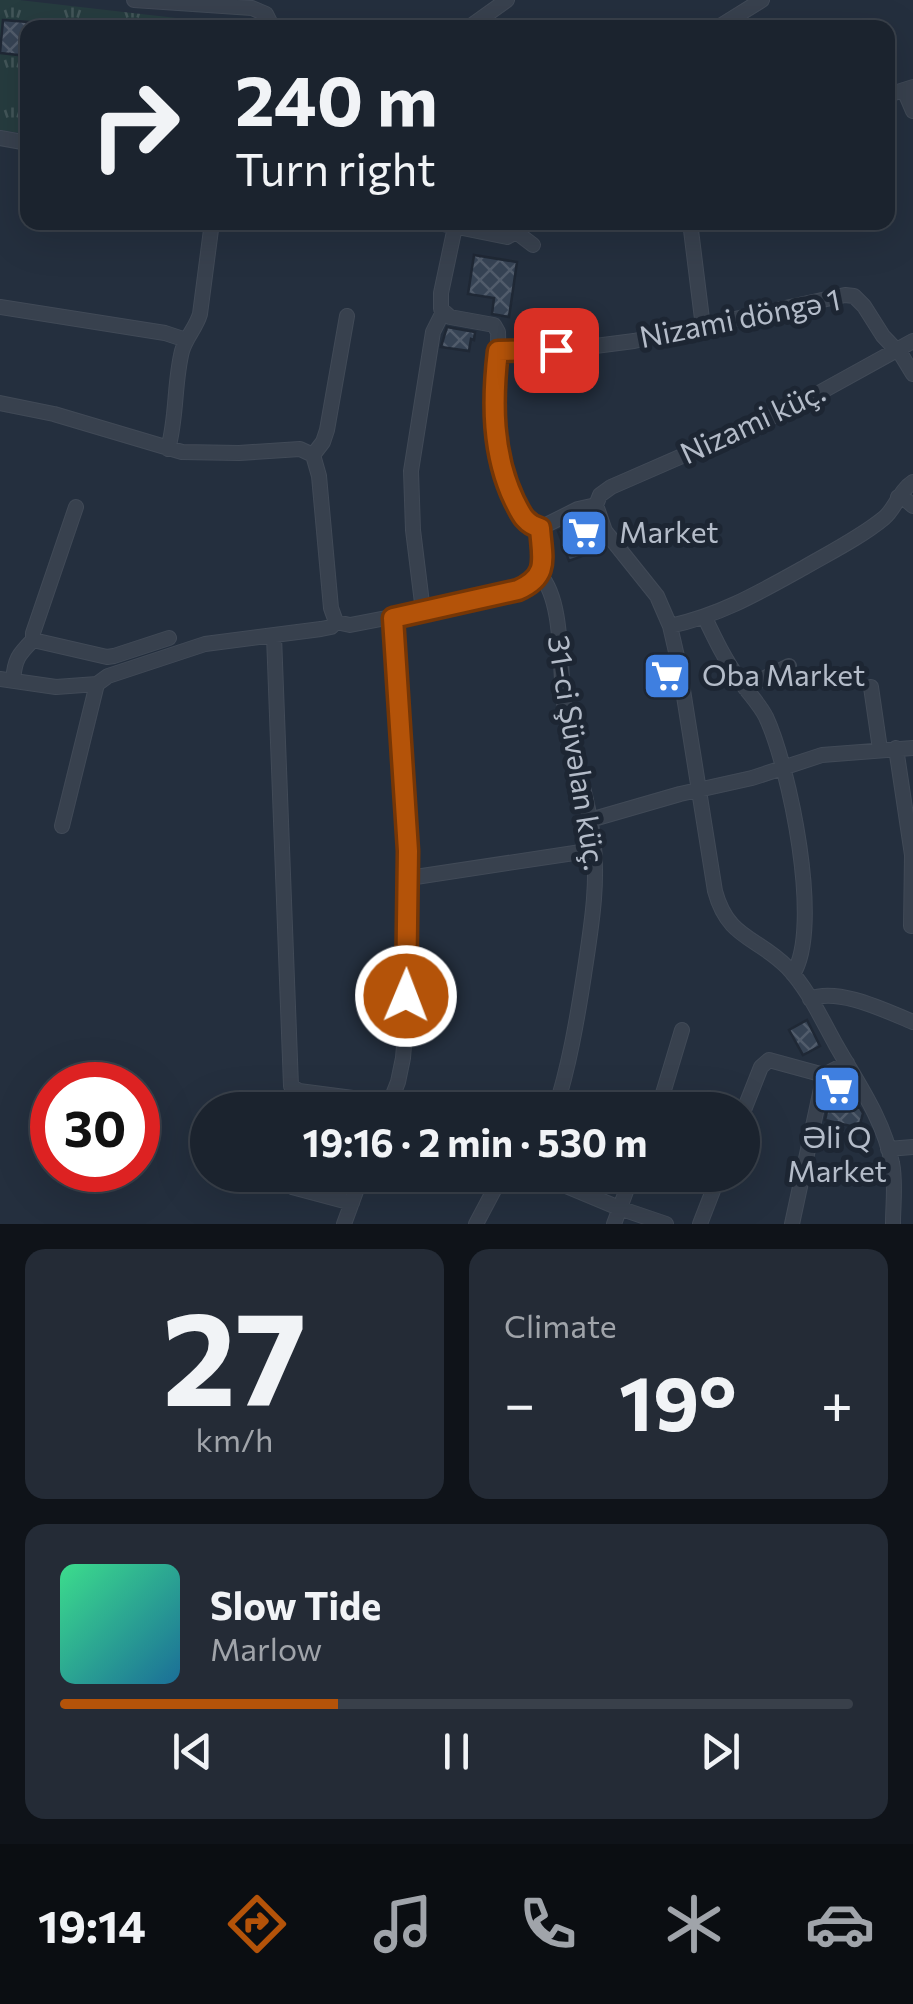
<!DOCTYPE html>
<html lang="en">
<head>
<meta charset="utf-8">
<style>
	:root { --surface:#1b232e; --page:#242b36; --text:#f1f3f6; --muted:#a0a4aa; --line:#39404a; --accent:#b45309 }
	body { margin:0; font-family:Commissioner,sans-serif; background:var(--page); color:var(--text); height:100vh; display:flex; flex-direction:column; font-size:38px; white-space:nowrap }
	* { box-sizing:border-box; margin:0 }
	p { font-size:32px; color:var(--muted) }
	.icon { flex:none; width:55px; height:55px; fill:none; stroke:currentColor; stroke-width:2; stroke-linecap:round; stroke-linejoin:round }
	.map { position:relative; height:1224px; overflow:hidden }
	.side { display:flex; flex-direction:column; gap:25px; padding:25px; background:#0f1319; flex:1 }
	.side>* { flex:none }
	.top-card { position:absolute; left:20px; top:20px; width:875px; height:210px; border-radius:20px; box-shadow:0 10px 40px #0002,0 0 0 2px var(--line); background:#1b232e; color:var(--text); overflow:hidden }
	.speed { position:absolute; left:30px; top:1062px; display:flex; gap:20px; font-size:50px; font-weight:700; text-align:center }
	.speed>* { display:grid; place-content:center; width:130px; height:130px; border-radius:50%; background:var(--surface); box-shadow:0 10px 40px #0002,0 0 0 2px var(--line); line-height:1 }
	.speed .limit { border:15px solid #d22; background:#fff; color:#111 }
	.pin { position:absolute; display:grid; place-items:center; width:85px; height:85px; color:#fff; margin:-42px; border-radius:20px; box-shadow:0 5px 15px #0006 }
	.me { position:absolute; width:110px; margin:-55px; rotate:1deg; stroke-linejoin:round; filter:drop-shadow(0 0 8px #0008) }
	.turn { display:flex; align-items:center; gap:35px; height:210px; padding:0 50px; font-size:45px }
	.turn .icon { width:130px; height:130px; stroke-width:2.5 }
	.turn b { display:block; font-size:70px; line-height:85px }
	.big { font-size:75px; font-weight:700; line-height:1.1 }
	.side .widget { flex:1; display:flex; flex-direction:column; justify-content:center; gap:15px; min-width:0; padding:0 35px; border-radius:20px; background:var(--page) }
	.side .dial { align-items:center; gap:0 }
	.dial b { font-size:130px; line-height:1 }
	.song { display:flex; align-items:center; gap:30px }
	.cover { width:120px; height:120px; border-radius:15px; background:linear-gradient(135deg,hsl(150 70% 55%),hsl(200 70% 35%)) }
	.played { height:10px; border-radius:5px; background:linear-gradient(90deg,var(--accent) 35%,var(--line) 35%) }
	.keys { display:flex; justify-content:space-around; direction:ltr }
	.heat { display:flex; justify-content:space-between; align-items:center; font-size:55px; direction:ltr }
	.side .tiles { flex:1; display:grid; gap:25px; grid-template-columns:1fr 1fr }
	.widget:last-child { grid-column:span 2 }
	.trip { position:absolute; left:190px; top:1092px; width:570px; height:100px; border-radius:50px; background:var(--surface); box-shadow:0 10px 40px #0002,0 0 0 2px var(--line); font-weight:700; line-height:100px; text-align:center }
	.tabs { display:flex; height:160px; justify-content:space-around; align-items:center; background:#0b0e12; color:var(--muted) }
	.tabs .icon { width:70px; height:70px }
	.tabs .active { color:var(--accent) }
	.tabs b { font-size:45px; color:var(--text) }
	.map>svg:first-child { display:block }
	.grass { fill:url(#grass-tufts) }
	.building { fill:url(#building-cross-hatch); stroke:#1f2835; stroke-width:2.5 }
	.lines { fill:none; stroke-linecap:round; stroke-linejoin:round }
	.minor-casing { stroke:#414a57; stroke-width:16 }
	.minor { stroke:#38414e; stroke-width:14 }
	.route-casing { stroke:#753606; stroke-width:25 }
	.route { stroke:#b45309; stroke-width:18 }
	.labels { text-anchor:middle; stroke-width:10; stroke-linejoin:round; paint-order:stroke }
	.street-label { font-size:30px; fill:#b4bcc9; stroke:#1d2633 }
	.poi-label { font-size:30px; fill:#b4bcc9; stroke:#1d2633; text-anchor:start }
</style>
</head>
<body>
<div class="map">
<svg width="913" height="1224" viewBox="0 0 913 1224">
	<defs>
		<pattern id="grass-tufts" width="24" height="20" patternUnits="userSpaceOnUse" patternTransform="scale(2.5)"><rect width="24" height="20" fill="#263c3f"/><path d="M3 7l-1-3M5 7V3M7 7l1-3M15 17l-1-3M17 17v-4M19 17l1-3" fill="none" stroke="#435659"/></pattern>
		<pattern id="building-cross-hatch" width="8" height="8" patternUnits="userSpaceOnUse" patternTransform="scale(2.5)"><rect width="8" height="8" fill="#364354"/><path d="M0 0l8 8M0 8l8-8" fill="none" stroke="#515c6b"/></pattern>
	</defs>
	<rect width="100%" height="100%" fill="#242f3e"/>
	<!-- grass -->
	<path class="grass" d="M0 0H19L176 18V27L28 28 27 134 0 130Z"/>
	<!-- building -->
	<path class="building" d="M3 20 28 22V56L0 53Z
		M474 255 517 262 509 317 492 314 494 298 468 294Z
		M447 327 475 332 474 340 471 339 469 351 441 347Z
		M586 519 598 550 569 561 558 531Z
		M807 1020 820 1046 803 1055 789 1030Z
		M834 1082 843 1083 839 1104 860 1108 863 1113 859 1128 825 1120Z"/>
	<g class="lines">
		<!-- minor casing -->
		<g class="minor-casing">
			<path id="minor" d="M134 0 252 8 266 14 273 28
				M468 28 507 0
				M717 28 762 0
				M904 90 913 111
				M888 95 913 87
				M0 138 28 143
				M433 222 507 237 516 232 521 222
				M690 222 703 327
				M455 227 441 293V309L450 317 494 325 498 332C499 348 496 363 496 379 493 421 496 463 515 501 521 514 526 524 540 528L578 509 596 505
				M516 232 533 245
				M0 307 165 333 186 340
				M498 351 572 349 634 341 845 295 854 296 864 306 883 336 902 356 913 374
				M0 403 54 414 182 452 239 453 300 449 313 455 319 476 331 608 336 622
				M168 449C177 417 174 383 182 351 186 337 196 328 200 314L212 222
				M313 455 323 442 327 430 347 316
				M898 497 905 499 913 506
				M596 505 605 531 657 596 670 626 679 665 715 891C728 939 756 936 787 967 808 989 821 1018 836 1045 857 1082 884 1120 892 1163 896 1182 893 1204 893 1224
				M596 505 600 495 611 487 790 409 913 341
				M76 507 33 633V640L107 657 114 656 169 638
				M540 575C564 601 559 668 564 702 570 747 587 791 593 837 599 884 591 928 584 975 577 1020 569 1067 555 1110
				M423 611 413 530 411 471 433 332 443 312
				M705 618C715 639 725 660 739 679 747 692 759 703 766 717 789 766 823 927 793 974
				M670 626C721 615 760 592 805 567 831 552 861 537 884 518 896 508 899 491 913 482
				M274 636 291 1086 299 1091 368 1100 396 1110
				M0 679 56 687 97 684
				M13 680C15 659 18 655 33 640
				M871 687 880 749
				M745 688 789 666
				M896 748 912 855 911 926
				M590 820 680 794 752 778 822 755 913 748
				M62 826 97 684 108 676 205 644 321 629 331 627 336 622 350 625 495 597 518 590 540 575 542 564 540 528
				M409 878 594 850
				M810 999C838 987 886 1011 913 1022
				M387 1110 398 1082 403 1058C416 912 406 764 393 617
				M658 1110 682 1030
				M742 1115 761 1067 769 1060 824 1075
				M888 1149 913 1147
				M540 1175 619 1208 666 1224
				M292 1187 352 1203
				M344 1224 362 1175
				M476 1224 502 1175
				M614 1224 632 1175
				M700 1224 719 1175
				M792 1224 824 1075 847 1063"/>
		</g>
		<!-- minor -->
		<use href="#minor" class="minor"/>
	</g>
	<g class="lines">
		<!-- route casing -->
		<g class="route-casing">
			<path id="route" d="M406 996 408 851 393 618 518 590C550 576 542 558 540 528 525 524 521 514 514 500 492 454 492 401 498 351L556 350"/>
		</g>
		<!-- route -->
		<use href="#route" class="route"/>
	</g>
	<!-- icons -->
	<defs>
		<g id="supermarket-square" transform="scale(2.5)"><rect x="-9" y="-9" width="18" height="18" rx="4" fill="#3f7fe0" stroke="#1d2633"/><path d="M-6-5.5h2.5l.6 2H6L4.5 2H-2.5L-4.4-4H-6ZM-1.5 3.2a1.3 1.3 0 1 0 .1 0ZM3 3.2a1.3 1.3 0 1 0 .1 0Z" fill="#fff"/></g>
	</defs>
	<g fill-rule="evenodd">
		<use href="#supermarket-square" x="584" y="533"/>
		<use href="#supermarket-square" x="667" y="676"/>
		<use href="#supermarket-square" x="837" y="1089"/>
	</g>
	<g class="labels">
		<!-- street labels -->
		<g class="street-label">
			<text transform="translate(740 319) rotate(-11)" y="10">Nizami döngə 1</text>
			<text transform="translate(753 423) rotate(-25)" y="10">Nizami küç.</text>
			<text transform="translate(576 753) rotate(81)" y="10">31-ci Şüvəlan küç.</text>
		</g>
		<!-- poi labels -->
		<g class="poi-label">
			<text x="619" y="543">Market</text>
			<text x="702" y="686">Oba Market</text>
			<text x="837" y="1148" text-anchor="middle">Əli Q<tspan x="837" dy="34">Market</tspan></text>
		</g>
	</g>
</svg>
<div class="speed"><div class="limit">30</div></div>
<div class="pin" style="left:556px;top:350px;background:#d93025"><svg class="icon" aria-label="arrive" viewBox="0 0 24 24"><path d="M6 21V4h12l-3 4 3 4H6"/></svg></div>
<svg class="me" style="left:406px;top:996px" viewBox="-20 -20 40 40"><circle r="17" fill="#b45309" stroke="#fff" stroke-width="3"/><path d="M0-11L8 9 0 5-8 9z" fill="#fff"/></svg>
<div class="trip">19:16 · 2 min · 530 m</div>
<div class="top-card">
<div class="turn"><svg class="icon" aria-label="right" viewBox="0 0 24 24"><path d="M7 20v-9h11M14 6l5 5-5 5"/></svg><div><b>240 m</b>Turn right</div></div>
</div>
</div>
<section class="side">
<div class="tiles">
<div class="widget dial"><b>27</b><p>km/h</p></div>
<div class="widget"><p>Climate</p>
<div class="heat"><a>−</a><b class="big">19°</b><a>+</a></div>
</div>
<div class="widget">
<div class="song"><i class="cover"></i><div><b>Slow Tide</b><p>Marlow</p></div></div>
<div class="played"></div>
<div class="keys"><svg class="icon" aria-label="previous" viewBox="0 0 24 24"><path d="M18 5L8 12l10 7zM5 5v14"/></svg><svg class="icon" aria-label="pause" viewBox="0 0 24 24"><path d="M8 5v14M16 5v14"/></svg><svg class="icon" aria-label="next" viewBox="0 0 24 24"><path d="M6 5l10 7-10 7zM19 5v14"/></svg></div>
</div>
</div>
</section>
<nav class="tabs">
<b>19:14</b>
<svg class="icon active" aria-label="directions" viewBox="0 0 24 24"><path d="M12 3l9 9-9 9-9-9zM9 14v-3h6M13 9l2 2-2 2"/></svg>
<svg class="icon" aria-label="music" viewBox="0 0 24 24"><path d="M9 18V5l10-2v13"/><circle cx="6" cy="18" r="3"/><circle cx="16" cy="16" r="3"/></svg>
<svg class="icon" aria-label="phone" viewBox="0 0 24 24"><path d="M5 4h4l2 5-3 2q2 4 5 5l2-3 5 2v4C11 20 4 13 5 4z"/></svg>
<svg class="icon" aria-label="climate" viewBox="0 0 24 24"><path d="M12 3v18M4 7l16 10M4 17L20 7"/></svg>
<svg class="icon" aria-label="car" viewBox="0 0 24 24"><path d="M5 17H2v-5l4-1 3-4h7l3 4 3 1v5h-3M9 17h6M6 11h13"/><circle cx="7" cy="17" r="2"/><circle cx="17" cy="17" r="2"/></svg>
</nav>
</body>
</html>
